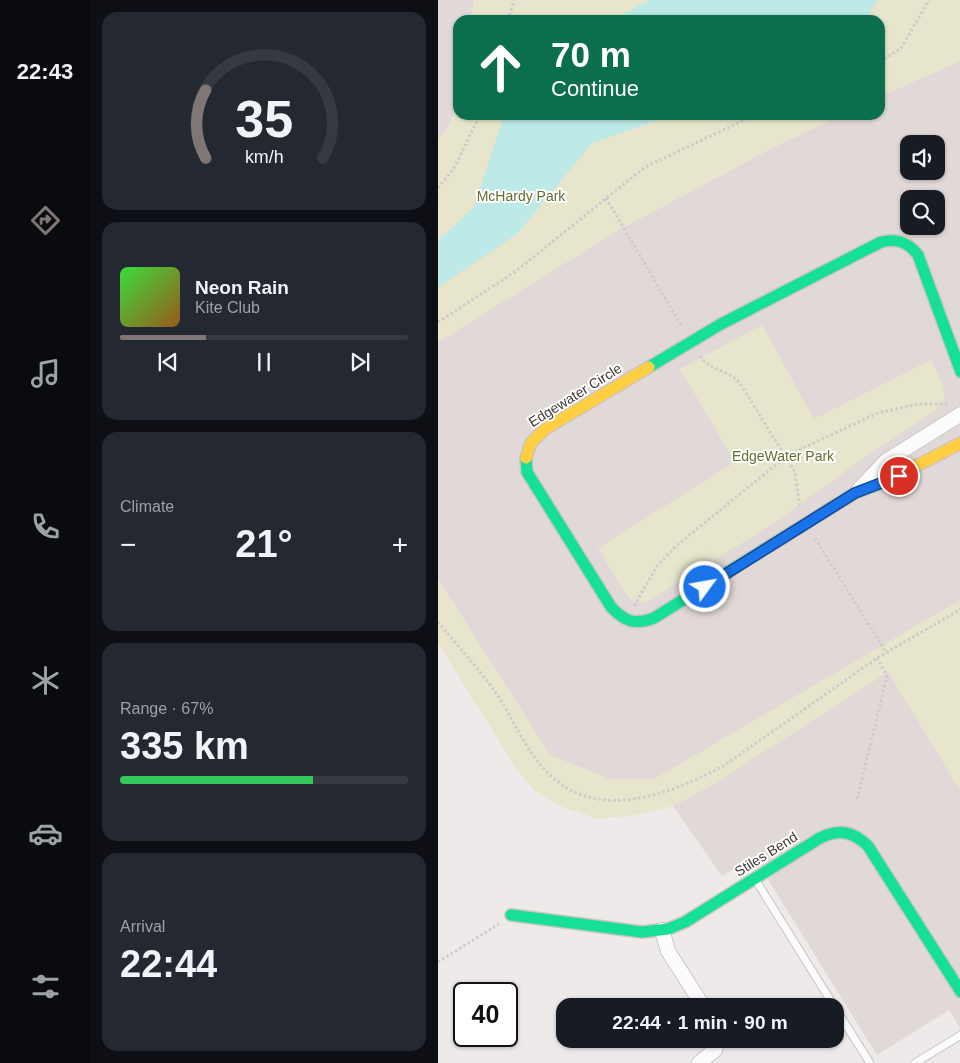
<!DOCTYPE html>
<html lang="en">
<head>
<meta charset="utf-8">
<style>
	:root { --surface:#171b24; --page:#242831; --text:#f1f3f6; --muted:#9ea1a6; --line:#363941; --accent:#7f7675 }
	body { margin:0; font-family:Helvetica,sans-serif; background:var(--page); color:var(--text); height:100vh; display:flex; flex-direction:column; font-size:19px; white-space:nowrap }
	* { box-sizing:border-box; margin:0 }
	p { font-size:16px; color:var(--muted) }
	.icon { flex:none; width:28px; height:28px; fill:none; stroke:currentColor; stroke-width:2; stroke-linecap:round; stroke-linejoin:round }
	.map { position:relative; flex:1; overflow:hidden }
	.drawer { display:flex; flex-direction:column; gap:12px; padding:12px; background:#0d0f14; width:348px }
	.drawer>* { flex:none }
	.top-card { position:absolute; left:15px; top:15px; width:432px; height:105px; border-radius:15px; box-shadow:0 1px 4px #0004; background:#0b6e4f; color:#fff; overflow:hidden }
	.tools { position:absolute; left:462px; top:135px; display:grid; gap:10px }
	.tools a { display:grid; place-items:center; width:45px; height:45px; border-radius:10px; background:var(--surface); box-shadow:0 1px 4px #0004; font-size:25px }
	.speed { position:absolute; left:15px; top:982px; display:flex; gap:10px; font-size:25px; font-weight:700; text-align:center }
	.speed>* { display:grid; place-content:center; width:65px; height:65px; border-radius:50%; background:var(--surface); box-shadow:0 1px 4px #0004; line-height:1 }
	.speed .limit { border:2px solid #111; border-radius:8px; background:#fff; color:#111 }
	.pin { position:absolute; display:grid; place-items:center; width:42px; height:42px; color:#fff; margin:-21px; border:2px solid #fff; border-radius:50%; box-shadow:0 1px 5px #0007 }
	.me { position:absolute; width:55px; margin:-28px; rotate:58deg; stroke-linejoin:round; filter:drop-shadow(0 0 4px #0008) }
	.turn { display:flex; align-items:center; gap:18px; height:105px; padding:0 15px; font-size:22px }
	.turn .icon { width:65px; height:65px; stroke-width:2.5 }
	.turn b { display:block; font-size:35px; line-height:42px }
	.big { font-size:38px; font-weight:600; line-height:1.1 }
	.drawer .tile { flex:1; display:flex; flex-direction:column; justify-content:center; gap:8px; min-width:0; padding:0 18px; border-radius:15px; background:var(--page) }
	.drawer .dial { align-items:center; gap:0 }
	.dial svg { height:130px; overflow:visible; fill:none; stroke:var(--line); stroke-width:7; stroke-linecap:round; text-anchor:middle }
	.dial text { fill:var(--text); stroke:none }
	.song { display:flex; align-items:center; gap:15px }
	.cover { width:60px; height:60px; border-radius:8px; background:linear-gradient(135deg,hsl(120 70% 55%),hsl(30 70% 35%)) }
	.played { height:5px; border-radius:2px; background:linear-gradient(90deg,var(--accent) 30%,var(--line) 30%) }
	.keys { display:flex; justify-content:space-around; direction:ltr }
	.heat { display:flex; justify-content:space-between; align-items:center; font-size:28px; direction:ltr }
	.charge { height:8px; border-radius:4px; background:linear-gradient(90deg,#34c759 67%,var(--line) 0) }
	.trip { position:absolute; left:118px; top:998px; width:288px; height:50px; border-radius:15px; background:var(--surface); box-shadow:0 1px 4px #0004; font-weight:600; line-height:50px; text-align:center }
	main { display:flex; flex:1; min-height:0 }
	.tab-bar { display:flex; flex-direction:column; width:90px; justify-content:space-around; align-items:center; background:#090b0e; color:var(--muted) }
	.tab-bar .icon { width:35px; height:35px }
	.tab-bar .current { color:var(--accent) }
	.tab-bar b { font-size:22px; color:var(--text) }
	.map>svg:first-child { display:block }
	.residential { fill:#e1d9d7; fill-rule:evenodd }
	.green { fill:#e7e5cb }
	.water { fill:#bde9e6 }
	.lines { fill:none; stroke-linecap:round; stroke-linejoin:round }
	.lane-casing { stroke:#cac6c5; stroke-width:9 }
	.street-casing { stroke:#cac6c5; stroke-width:16 }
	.fast-casing { stroke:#cec5c2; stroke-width:14 }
	.slow-casing { stroke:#cec5c2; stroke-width:14 }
	.path { stroke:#cfcbca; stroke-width:3; stroke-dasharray:2.5 2.5; stroke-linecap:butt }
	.lane { stroke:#fcfcfc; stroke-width:7 }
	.street { stroke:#fcfcfc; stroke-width:14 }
	.fast { stroke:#16e098; stroke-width:11 }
	.slow { stroke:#ffcf43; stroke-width:11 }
	.route-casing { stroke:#114b97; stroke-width:12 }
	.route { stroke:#1a73e8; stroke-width:9 }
	.labels { text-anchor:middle; stroke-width:4; stroke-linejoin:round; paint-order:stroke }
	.park-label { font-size:14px; fill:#646e30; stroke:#fff }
	.street-label { font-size:14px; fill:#433836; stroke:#fff }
</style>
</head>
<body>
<main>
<nav class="tab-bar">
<b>22:43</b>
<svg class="icon current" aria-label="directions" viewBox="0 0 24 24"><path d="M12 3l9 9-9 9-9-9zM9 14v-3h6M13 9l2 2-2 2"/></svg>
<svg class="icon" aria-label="music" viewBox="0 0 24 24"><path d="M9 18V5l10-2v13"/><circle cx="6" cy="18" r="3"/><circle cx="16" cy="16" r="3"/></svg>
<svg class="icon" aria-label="phone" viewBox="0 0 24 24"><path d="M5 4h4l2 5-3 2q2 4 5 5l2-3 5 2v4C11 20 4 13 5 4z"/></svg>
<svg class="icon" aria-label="climate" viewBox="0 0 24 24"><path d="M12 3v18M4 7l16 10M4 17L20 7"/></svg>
<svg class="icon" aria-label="car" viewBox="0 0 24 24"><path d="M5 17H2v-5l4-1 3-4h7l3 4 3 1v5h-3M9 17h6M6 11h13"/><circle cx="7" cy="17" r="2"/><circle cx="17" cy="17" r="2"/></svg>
<svg class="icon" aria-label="filters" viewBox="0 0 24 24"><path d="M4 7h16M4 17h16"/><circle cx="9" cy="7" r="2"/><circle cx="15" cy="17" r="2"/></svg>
</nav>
<section class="drawer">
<div class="tile dial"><svg viewBox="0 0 100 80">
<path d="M14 69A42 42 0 1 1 86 69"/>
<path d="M14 69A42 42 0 0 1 14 27" stroke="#7f7675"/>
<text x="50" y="56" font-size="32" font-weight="700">35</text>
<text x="50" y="72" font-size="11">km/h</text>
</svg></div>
<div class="tile">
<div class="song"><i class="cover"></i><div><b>Neon Rain</b><p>Kite Club</p></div></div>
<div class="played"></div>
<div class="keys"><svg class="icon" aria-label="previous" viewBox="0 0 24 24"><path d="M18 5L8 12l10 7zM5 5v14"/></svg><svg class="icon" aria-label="pause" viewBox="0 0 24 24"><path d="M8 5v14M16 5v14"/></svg><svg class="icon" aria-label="next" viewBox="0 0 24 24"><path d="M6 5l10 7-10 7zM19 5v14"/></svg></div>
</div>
<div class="tile"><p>Climate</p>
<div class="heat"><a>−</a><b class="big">21°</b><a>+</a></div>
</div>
<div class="tile"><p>Range · 67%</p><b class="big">335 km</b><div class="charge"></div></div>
<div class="tile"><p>Arrival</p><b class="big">22:44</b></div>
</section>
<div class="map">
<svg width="523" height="1063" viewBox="0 0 523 1063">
	<rect width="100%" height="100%" fill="#eeeae9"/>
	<!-- residential -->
	<path class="residential" d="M0 0H36L33 20H20V89L14 122 0 140Z
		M522 61V1028L511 1010 439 1055 316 857 284 876 216 779H171L112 755 0 579V341L177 232 332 149 403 115H442L443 96ZM471 144H499V171H471ZM471 199H499V226H471Z"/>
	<!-- green -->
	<path class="green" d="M36 0H522V61L443 96 442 20H33Z
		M20 89V115H403L332 149 177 232 1 342 0 140 14 122Z
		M324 325 376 419 493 360C501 378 516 396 497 411L422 460 341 520 212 600C202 604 197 603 189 596L160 548 297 462 242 369Z
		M0 579 112 755 171 779H216L522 600V790L450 672 273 786 235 806 199 815 161 819 122 806 96 790 79 770 0 643Z"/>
	<!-- water -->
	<path class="water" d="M212 0H439L427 20H173Z
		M66 115H234L154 143 79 234 0 287V241L36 207Z"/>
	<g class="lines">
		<!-- lane casing -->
		<g class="lane-casing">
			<path id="lane" d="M317 879 396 1006
				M396 1006 432 1063
				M477 1063 523 1035"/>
		</g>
		<!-- street casing -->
		<g class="street-casing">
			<path id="street" d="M421 489 448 461 523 414
				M224 930 230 951 265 1006
				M261 1063 277 1050 280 1039"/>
		</g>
		<!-- fast casing -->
		<g class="fast-casing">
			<path id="fast" d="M211 367 283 324 443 242C459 238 470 242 480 255L523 372
				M88 458 89 472 173 607C187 622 197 625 216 618L417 493 447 482
				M73 915 204 932 230 929 247 922 382 838C401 829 415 831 430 846L523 992"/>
		</g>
		<!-- slow casing -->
		<g class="slow-casing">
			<path id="slow" d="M88 458 93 443 107 429 211 367
				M447 482 523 443"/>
		</g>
		<!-- path -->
		<path class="path" d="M70 20 76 0
			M442 62 463 48 491 0
			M0 188 16 168 42 115
			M168 198 244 327
			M0 322 77 272 207 167 317 115
			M262 356C271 371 293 370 303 385L357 472 362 508
			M377 538 448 652
			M196 606 219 566 238 546 339 464 358 451 440 413 481 404H511
			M0 622C19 645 40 668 58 693 75 718 87 750 109 772 159 824 233 794 287 765L439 658 523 609
			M419 799 449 676 439 658
			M0 962 61 924"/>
		<!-- lane -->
		<use href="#lane" class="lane"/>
		<!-- street -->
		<use href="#street" class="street"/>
		<!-- fast -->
		<use href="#fast" class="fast"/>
		<!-- slow -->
		<use href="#slow" class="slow"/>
	</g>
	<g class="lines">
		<!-- route casing -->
		<g class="route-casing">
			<path id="route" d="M267 587 417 493 461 476"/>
		</g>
		<!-- route -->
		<use href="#route" class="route"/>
	</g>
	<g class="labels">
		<!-- park labels -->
		<g class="park-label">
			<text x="83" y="201">McHardy Park</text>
			<text x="345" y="461">EdgeWater Park</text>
		</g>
		<!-- street labels -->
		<g class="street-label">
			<text transform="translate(137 395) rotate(-32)" y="5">Edgewater Circle</text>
			<text transform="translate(328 854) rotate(-32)" y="5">Stiles Bend</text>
		</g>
	</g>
</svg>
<div class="tools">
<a><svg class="icon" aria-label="sound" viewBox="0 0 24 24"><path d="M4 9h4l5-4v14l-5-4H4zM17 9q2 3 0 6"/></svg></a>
<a><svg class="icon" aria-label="search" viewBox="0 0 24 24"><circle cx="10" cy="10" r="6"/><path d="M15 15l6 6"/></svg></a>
</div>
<div class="speed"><div class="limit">40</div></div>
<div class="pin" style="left:461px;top:476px;background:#d93025"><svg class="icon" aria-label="arrive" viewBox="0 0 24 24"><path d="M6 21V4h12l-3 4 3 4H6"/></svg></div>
<svg class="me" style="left:267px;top:587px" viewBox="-20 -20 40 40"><circle r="17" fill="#1a73e8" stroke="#fff" stroke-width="3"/><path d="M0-11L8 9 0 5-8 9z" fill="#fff"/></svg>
<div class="trip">22:44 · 1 min · 90 m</div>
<div class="top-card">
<div class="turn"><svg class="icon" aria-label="ahead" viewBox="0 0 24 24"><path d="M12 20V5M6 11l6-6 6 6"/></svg><div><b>70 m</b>Continue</div></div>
</div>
</div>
</main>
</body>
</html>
